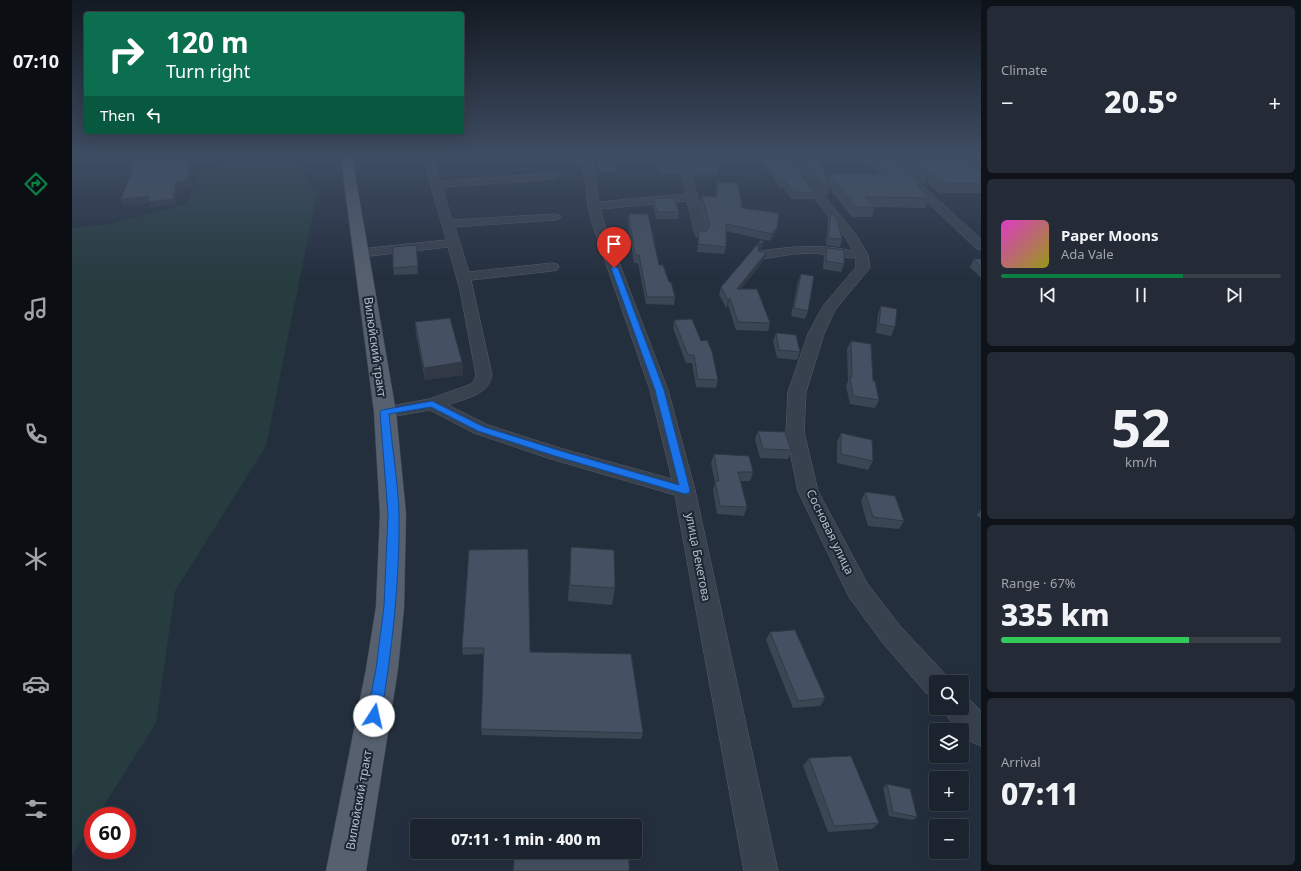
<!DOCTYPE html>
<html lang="en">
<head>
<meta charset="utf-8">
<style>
	:root { --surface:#1b232e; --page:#242b36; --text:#f1f3f6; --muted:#a0a4aa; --line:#39404a; --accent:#0b8043 }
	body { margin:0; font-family:"Noto Sans",sans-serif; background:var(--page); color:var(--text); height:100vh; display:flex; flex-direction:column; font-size:15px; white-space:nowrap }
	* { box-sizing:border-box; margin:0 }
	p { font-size:13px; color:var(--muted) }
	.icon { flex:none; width:22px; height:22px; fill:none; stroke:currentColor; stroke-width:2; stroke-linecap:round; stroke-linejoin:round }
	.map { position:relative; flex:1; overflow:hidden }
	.drawer { display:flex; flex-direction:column; gap:6px; padding:6px; background:#0f1319; width:320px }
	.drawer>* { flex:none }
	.hud { position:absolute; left:12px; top:12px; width:380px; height:122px; border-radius:4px; box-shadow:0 4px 16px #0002,0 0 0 1px var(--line); background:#0b6e4f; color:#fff; overflow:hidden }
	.tools { position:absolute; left:857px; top:675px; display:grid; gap:8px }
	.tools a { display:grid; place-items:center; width:40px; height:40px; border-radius:4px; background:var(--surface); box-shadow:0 4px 16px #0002,0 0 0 1px var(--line); font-size:20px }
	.speed { position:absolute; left:12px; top:807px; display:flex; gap:8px; font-size:20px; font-weight:700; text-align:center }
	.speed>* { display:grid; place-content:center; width:52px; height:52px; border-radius:50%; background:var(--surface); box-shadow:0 4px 16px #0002,0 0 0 1px var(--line); line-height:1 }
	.speed .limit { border:6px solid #d22; background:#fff; color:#111 }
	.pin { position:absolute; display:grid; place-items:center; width:34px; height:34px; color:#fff; margin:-41px -17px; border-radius:50% 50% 50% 0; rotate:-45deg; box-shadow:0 0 4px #0007 }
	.pin .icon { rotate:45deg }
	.me { position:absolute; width:44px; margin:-22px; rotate:10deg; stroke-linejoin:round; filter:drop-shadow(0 0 3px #0008) }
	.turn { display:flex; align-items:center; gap:14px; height:84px; padding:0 16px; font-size:18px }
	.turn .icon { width:52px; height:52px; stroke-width:2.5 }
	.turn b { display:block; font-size:28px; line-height:34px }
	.then { display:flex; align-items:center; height:38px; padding:0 16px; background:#0003; gap:8px; font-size:15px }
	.big { font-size:30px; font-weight:800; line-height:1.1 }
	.drawer .tile { flex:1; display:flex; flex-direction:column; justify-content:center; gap:6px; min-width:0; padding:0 14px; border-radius:6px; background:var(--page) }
	.drawer .dial { align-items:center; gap:0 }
	.dial b { font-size:52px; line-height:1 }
	.song { display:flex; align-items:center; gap:12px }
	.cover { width:48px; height:48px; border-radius:6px; background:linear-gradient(135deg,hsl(310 70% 55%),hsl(60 70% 35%)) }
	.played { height:4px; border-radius:2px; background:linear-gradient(90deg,var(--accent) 65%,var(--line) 65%) }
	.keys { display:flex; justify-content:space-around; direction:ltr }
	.heat { display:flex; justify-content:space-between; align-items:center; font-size:22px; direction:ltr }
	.charge { height:6px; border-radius:3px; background:linear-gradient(90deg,#34c759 67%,var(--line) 0) }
	.trip { position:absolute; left:338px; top:819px; width:232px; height:40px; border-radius:4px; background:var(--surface); box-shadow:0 4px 16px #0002,0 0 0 1px var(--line); font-weight:800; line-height:40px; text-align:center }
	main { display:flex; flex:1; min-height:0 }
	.menu { display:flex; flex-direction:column; width:72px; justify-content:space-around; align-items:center; background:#0b0e12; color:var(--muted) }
	.menu .icon { width:28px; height:28px }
	.menu .selected { color:var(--accent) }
	.menu b { font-size:18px; color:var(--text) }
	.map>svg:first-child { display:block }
	.green { fill:#263c3f }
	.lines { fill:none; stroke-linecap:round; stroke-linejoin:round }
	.street-casing { stroke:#565f6c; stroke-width:1 }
	.primary-casing { stroke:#414a57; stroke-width:1 }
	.street { fill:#38414e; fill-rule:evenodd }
	.primary { fill:#56606e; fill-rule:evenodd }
	.wall { fill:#3b4654 }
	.shaded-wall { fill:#303945 }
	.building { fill:#455162; stroke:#303945 }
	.route { fill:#1a73e8; stroke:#114b97 }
	.labels { text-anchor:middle; stroke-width:4; stroke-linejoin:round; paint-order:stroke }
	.street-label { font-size:12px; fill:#b4bcc9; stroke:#1d2633 }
</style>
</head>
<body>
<main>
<nav class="menu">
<b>07:10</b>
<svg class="icon selected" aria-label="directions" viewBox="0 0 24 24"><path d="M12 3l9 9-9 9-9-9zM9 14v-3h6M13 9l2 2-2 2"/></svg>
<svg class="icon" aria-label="music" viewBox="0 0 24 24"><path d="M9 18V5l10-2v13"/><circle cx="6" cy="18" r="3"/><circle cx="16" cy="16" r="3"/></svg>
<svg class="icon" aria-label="phone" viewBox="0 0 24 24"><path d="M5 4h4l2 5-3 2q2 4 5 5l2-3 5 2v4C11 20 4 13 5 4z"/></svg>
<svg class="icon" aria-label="climate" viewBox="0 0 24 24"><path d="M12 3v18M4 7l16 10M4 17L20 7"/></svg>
<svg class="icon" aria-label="car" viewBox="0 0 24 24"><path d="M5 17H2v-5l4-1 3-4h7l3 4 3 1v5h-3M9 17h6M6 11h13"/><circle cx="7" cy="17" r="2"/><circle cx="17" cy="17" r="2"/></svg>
<svg class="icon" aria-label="filters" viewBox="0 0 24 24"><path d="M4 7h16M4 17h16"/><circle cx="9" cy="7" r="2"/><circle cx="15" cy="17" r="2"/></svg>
</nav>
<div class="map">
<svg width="909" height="871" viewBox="0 0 909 871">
	<rect width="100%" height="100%" fill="#242f3e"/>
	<!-- green -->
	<path class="green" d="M176 157H220L245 194 194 446 103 591 84 723 25 816H21V822L0 855V228L40 224 116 203 126 171 157 164 161 159Z"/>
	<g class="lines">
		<!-- street casing -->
		<g class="street-casing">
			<path id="street" d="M351 157H361L368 181 482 173 487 176 482 179 370 187 380 220 483 214 487 215 489 217 487 219 483 220 383 227 397 272 480 263 485 264 487 267 485 270 480 271 399 280 420 375C416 396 393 398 376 405L416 425 491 449 600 479 578 390 521 226 516 206 510 157H520L527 202 614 194 605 157H615L635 234 633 237H625L623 234 615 201 528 209 533 226 596 390 623 490 706 871H672L603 495 479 459 402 433 358 410 313 418 307 416 304 412 307 408 357 399 397 385 402 381 404 375 388 290 376 247 289 257 284 256 283 253 284 250 289 249 374 240Z
				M710 157H720L785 236 796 255 798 268 763 310 752 334 734 392 732 432 746 491 795 583 828 626 874 675 877 682H864V697L854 693 810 642 777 597 726 491 714 432 716 392 736 334 751 306 784 267V257L779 258 742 253 721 254 690 259 685 258 684 255 685 252 690 251C721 246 750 244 781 251L775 240Z
				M809 157H819L909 239V250L905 249Z
				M896 157H907L909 158V166L906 165Z
				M890 696 896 698 909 711V746L899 742 890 733V730H887L876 718 872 708H890Z"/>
		</g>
		<!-- primary casing -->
		<g class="primary-casing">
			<path id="primary" d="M269 157H280L324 412 334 514 332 607 326 669 294 871H254L294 669 304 607 308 514 302 412Z"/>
		</g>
		<!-- street -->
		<use href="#street" class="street"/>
		<!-- primary -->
		<use href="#primary" class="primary"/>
	</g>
	<!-- wall -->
	<path class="wall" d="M526 157H543L544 167V173H528Z
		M583 157H609L610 161 608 174H588Z
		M615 157H645L648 162 645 175H621Z
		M687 157H714L743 193 741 199H719L712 188H707Z
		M722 157H748L754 180 756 174 808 175 790 157H820L847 187 857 198 853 208 803 207 800 217H780L756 187 757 190 755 197Z
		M821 157H906L903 164H899L909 172V193H867L855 182 852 185Z
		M645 182 670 208 705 227 703 234 698 241 654 231V247L652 254 625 252 627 231H634L635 230 628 203 630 196 644 197V188Z
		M582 199 607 212 606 219H584L581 206Z
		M759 212 770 239 768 247 754 245 756 219Z
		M557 214 597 282 603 297 602 305 574 304 566 263H562L556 221Z
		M689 240 690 249 686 251 694 253 692 260 669 289 698 323 696 331 664 330 656 305 654 308 647 294 649 287Z
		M344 245 346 274 322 275 321 268Z
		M755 248 772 264 769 272 751 269 752 256Z
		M902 259H909V278L898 267Z
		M729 274 736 311 733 319 719 316 726 281Z
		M809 306 823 327 819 336 804 333 806 314Z
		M602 320 646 380 644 388 624 387 620 363H614L601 328Z
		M343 322 390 362 391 375 353 380 344 334Z
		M704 333 728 352 725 360 705 358 701 341Z
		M779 341 801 381 807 400 803 408 778 404 774 386 776 381 775 349Z
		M686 431 719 450 716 459 688 458 683 439Z
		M769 433 801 461 796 470 765 463V442Z
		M642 454 681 472 678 481H668L675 507 672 516 645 514 641 490 643 483 639 463Z
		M793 492 832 521 827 529 796 526 789 501Z
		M909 510V519L905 515Z
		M499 547 543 588 540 605 496 601Z
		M397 550 458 652 571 733 569 739 410 735 409 729 412 654 391 655 390 648Z
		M698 632 753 698 748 706 721 708 694 640Z
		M737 758 807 823 800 829 756 832 731 766Z
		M815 784 845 817 841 820 817 816 811 788Z"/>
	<!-- shaded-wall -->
	<path class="shaded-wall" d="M115 157H116L120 187 106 188 103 205 79 208 77 203 52 206 49 199 77 196 104 182Z
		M859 173 855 182 852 185 856 176Z
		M705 227 703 234 698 241 700 234Z
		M692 242 690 249 684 252 686 244Z
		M694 253 692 260 663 297 665 289Z
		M658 298 656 305 654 308 656 300Z
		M390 362 391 375 353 380 352 368Z"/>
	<!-- building -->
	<path class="building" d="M65 157H115L117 180 104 182 101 199 76 202 77 196 49 199Z
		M527 157H543L544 167H528Z
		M588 157H609L610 161H590Z
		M622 157H645L648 162H623Z
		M692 157H714L743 193 721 192 713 181H709Z
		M729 157H748L757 190Z
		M802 157H820L849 183 846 186 857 198 793 197 804 207H784L756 174H763L766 172 769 174 819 175 814 171H817Z
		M835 157H888L909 172V184L871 183 859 173 856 176Z
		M645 182 666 183 670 208 707 213 705 227 700 234 654 224V247L626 244 627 231H634L638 226 630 196 645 197Z
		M601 197 607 212H585L582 199Z
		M759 212 765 219 770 239 756 238Z
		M557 214H576L587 265H591L597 282H599L603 297H575L567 255H563Z
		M689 240 692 242 686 244V251L694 253 665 289H685L698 323 666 322 658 298 656 300 649 287Z
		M344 245 346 266 321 268V247Z
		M755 248 772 250V264L754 261Z
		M902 259H909V266Z
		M729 274 742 276 736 311 722 308Z
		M809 306 825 309 823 327 807 324Z
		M378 318 390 362 352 368 343 322Z
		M620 319 629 341 635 340 640 352 646 380 626 379 622 355H616L602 320Z
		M704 333 724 335 728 352 707 350Z
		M779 341 799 344 801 381H803L807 400 781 396 778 377H780Z
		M686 431 713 432 719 450 691 449Z
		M769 433 800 440 801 461 769 454Z
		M642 454 677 456 681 472H666L675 507 648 506 643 481H647Z
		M793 492 823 496 832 521 801 517Z
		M499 547 542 550 543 588 498 585Z
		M456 549 458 652 559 654 571 733 409 729 412 648H390L397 550Z
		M723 630 753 698 726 701 698 632Z
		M779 756 807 823 762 826 737 758Z
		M815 784 838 789 845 817 821 812Z
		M447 819 501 826H446Z
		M443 852H557V871H441Z"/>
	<!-- sky -->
	<linearGradient id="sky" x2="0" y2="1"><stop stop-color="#141a22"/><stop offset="0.56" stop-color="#3f4d63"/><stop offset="1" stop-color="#3f4d63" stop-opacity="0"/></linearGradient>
	<rect width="909" height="279" fill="url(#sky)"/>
	<!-- route -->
	<path class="route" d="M542 266 546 268 592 390 618 490 617 493 613 494 483 456 406 431 359 407 317 414C320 447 326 481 327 514 328 582 320 649 309 716L307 721 302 723 297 721 295 716 304 669 312 606 316 514 308 412 310 410 360 401 412 427 489 451 607 485 583 390 539 268Z"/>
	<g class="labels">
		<!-- street labels -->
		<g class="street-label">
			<text transform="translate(303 347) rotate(82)" y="4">Вилюйский тракт</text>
			<text transform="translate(758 532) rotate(64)" y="4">Сосновая улица</text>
			<text transform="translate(626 557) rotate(79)" y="4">улица Бекетова</text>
			<text transform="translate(287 800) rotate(-80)" y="4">Вилюйский тракт</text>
		</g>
	</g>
</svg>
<div class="tools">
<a><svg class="icon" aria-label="search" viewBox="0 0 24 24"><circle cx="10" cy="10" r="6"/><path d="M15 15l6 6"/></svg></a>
<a><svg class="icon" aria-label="layers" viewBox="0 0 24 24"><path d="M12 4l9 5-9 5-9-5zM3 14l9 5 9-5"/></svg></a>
<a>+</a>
<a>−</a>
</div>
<div class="speed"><div class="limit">60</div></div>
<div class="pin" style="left:542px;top:268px;background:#d93025"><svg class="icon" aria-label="arrive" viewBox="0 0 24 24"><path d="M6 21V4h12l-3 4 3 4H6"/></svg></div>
<svg class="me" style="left:302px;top:716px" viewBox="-20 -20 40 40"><circle r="19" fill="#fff"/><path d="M0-13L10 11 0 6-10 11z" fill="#1a73e8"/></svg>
<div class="trip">07:11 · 1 min · 400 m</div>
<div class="hud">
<div class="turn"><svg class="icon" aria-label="right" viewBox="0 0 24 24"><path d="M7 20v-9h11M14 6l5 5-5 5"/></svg><div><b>120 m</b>Turn right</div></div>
<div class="then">Then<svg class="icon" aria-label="left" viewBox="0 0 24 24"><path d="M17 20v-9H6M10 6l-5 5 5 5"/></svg></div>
</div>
</div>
<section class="drawer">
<div class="tile"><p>Climate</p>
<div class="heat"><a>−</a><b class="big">20.5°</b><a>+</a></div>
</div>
<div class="tile">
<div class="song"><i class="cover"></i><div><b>Paper Moons</b><p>Ada Vale</p></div></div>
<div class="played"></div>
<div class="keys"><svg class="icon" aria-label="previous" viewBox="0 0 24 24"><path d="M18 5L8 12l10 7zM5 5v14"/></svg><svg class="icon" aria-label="pause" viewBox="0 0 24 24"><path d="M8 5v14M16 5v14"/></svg><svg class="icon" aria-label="next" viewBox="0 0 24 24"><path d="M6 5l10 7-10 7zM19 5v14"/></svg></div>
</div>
<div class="tile dial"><b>52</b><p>km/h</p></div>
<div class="tile"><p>Range · 67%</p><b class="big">335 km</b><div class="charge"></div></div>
<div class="tile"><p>Arrival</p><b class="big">07:11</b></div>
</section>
</main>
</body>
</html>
